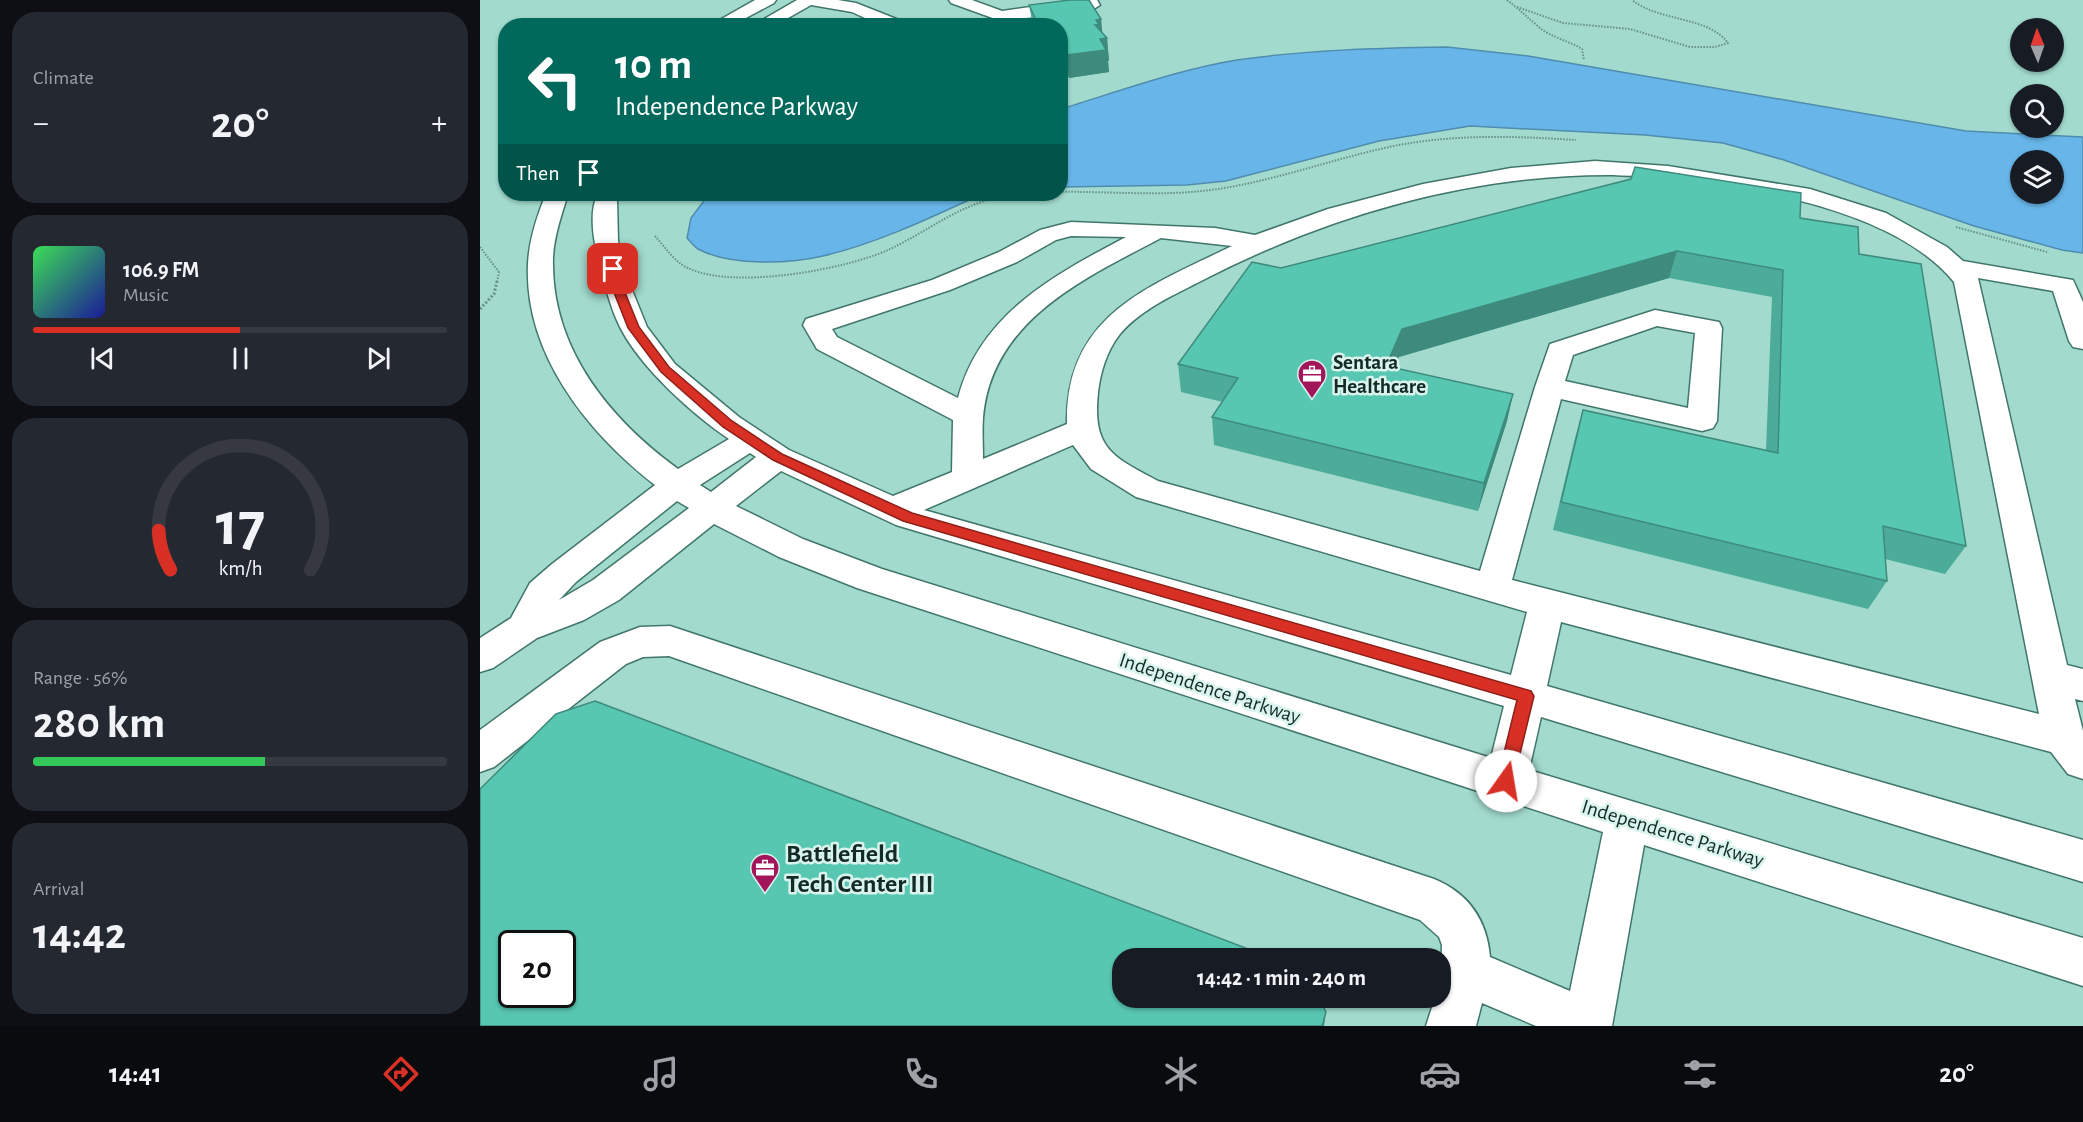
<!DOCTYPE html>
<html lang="en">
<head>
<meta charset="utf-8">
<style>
	:root { --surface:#171b24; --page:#242831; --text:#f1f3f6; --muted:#9ea1a6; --line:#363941; --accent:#d93025 }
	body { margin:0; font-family:"Alegreya Sans",sans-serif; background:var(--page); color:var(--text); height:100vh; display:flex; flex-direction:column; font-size:22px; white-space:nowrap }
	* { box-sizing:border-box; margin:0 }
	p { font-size:20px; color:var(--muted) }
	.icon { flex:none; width:33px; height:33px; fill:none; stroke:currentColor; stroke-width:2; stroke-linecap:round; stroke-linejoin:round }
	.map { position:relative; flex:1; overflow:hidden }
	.drawer { display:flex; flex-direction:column; gap:12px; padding:12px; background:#0d0f14; width:480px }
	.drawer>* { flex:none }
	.banner { position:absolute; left:18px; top:18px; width:570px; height:183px; border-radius:24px; box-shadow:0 2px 4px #0004; background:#00695c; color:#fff; overflow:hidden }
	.needle { width:39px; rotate:358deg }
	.buttons { position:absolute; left:1530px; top:18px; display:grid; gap:12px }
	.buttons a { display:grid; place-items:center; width:54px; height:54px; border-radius:50%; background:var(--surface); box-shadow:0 2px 4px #0004; font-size:30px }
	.speed { position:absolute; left:18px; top:930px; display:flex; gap:12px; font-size:30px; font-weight:700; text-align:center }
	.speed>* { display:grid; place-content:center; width:78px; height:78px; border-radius:50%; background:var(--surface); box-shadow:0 2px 4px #0004; line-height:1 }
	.speed .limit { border:3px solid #111; border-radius:9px; background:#fff; color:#111 }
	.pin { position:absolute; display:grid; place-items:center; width:51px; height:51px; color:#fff; margin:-26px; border-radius:12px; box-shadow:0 3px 9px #0006 }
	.me { position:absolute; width:66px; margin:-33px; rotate:13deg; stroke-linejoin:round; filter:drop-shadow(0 0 4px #0008) }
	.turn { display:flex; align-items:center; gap:21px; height:126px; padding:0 18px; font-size:27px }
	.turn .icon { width:78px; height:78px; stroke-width:2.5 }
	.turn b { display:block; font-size:42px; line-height:51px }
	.then { display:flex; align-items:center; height:57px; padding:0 18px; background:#0003; gap:12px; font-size:22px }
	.big { font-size:45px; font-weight:700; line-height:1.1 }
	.drawer .tile { flex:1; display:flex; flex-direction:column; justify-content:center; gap:9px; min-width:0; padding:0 21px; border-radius:24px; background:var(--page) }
	.drawer .dial { align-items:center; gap:0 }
	.dial svg { height:156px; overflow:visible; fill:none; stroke:var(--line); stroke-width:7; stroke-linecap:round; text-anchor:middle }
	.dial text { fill:var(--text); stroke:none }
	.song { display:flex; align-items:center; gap:18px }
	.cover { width:72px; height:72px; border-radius:9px; background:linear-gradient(135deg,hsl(130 70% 55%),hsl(240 70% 35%)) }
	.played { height:6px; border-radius:3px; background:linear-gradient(90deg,var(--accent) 50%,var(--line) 50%) }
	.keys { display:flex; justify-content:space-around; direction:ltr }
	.heat { display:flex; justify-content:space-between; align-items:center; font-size:33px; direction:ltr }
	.charge { height:9px; border-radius:4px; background:linear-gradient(90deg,#34c759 56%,var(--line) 0) }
	.trip { position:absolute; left:632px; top:948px; width:339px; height:60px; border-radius:24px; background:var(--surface); box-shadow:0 2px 4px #0004; font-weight:700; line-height:60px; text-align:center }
	.menu { display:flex; height:96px; justify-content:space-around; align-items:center; background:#090b0e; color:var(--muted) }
	.menu .icon { width:42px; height:42px }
	.menu .current { color:var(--accent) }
	.menu b { font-size:27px; color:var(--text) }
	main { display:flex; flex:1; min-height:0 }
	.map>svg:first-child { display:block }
	.water { fill:#68b6e9; stroke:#4f8cae; stroke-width:1.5; fill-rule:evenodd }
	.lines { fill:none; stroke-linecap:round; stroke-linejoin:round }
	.minor-casing { stroke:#41766b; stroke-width:3 }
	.path-far1 { stroke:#679087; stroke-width:2; stroke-dasharray:1.5 1.5; stroke-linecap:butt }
	.path { stroke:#679087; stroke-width:3; stroke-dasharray:2 2; stroke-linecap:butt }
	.minor { fill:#fff; fill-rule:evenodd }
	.wall { fill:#4cab99 }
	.shaded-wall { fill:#3e8b7d }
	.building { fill:#58c7b2; stroke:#3e8b7d; stroke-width:1.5; fill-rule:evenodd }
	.route { fill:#d93025; stroke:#8d1f18; stroke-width:1.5 }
	.labels { text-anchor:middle; stroke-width:5; stroke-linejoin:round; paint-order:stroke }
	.poi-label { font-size:21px; font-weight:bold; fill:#142a25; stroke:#d9f4ed; text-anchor:start }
	.street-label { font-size:21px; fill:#142a25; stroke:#d9f4ed }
	.near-poi-label { font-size:26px; font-weight:bold; fill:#142a25; stroke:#d9f4ed; text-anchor:start }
</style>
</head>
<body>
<main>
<section class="drawer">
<div class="tile"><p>Climate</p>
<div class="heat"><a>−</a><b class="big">20°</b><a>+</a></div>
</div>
<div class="tile">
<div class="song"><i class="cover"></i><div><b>106.9 FM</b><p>Music</p></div></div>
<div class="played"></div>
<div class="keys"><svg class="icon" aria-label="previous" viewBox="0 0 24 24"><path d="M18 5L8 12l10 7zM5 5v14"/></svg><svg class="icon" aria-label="pause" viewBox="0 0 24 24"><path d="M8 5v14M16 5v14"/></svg><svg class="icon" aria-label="next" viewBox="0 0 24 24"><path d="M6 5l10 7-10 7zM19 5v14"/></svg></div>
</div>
<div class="tile dial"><svg viewBox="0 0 100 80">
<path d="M14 69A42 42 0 1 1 86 69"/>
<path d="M14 69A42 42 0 0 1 8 49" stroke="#d93025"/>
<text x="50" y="56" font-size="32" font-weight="700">17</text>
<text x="50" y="72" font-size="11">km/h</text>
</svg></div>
<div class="tile"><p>Range · 56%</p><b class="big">280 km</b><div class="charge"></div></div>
<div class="tile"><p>Arrival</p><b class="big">14:42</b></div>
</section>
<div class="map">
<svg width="1603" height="1026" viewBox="0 0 1603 1026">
	<rect width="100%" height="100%" fill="#a2dacd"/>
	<!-- water -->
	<path class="water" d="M967 47 1048 56 1486 131 1603 137V253L1582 250 1494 226 1304 160 1243 143 1165 135 990 126 899 141 746 181 707 185 581 187V109C637 92 700 69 757 60 827 50 897 48 967 47ZM1540 160H1574V194H1540Z
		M229 194H502C452 217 398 243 343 256 309 264 252 266 220 250 215 248 211 242 207 238L211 218Z"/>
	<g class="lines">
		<!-- minor casing -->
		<g class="minor-casing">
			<path id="minor" d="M275 0H296L294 3 251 26H229Z
				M317 0H358L376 3 424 22 426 26H402L372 12 331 5 294 26H272Z
				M469 0H492L522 11 601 0H617L620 5 612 10 521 21 471 3Z
				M1115 161 1188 166 1330 189 1406 213 1467 247 1483 261 1593 280 1603 302V349L1593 347 1589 341 1573 291 1498 278 1587 665 1603 669V701L1595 699 1603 731V779L1588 774 1571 752 1081 622 1067 686 1603 840V882L1061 717 1049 770 1603 938V986L1164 845 1132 1026H1056L1002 1003 996 1026H946L955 998H960L962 945 959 937 940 920 189 656 163 657 146 664 14 767 0 772V730L120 642 160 627 190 626 954 879C988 893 1007 920 1010 957L1090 991 1123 832 377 588 299 557 234 524 139 600 104 620 57 638 13 668 0 672V638L31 618 50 583 72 564 175 485C108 433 44 354 48 264 49 240 57 216 66 194H88C81 217 72 241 73 266 74 352 131 420 198 469L249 439C212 414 160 367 140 327 129 305 124 280 118 257 113 239 109 210 118 194H140L137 200 138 241 152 290 167 327 195 364 259 417 309 450 413 496 472 472 473 420 337 349 323 325 326 319 452 280 519 252 560 230 591 222 735 228 775 235 848 209 943 184 1031 168ZM1133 175C1232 179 1408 201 1474 282L1559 714 1032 580 1081 399 1222 431 1233 428 1237 421 1242 328 1239 322 1175 310 1070 344 1055 387 1000 571 678 481C633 457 612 449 618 393 620 373 627 350 640 334 661 309 694 295 723 280 849 215 991 174 1133 175ZM591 236 646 237C574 275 500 314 478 398L357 337 352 329 470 290 537 262 576 240ZM681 238 752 246C668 287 585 315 587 424L503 459C503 445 502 431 503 418 511 320 605 278 681 238ZM1177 326 1215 333 1208 408 1085 381 1093 355ZM593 445 611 469 656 497 1047 612 1031 675 444 510ZM270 453 276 457 231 492 220 485ZM301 471 416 525 1024 706 1011 758 402 569 323 539 256 506ZM197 501 209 508 113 580 79 600 96 582Z"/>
		</g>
		<!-- path-far1 -->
		<path class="path-far1" d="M1027 0C1039 9 1048 18 1060 28 1071 37 1089 41 1102 49L1104 60
			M1037 7 1083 23 1150 29 1210 47H1235L1248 43C1228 16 1180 22 1152 0
			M1476 227 1567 252
			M175 236C185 247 195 263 210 269 256 289 363 270 408 250 447 232 481 203 525 196 590 186 657 198 722 191 788 184 850 159 914 146 974 134 1035 136 1096 140
			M0 247 19 272
			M17 282 19 272"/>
		<!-- path -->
		<path class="path" d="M0 309 14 294 17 281"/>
		<!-- minor -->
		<use href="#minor" class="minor"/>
	</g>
	<!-- wall -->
	<path class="wall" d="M590 0H609L621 19 622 33 627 38 629 61H628L629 72 589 78 584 67H580V26H553L549 5Z
		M1320 218 1379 254 1486 546 1465 574 1405 559 1407 581 1388 609 1073 530 1095 438 1103 410 1286 450 1292 297 1189 278 919 357 914 368 1033 394 1027 421 998 511 734 445 732 417 743 402 701 392 698 364 801 268Z"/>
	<!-- shaded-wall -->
	<path class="shaded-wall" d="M621 19 623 39 627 38 629 61H628L629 72 589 78 586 55 615 25 616 20Z
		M580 44 584 67H580Z
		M1197 251 1189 278 919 357 903 394 906 366 922 329Z
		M1033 394 1027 421 998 511 1004 483Z
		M846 1012 844 1026H842Z"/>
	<!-- building -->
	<path class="building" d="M590 0H609L621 19 616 20 619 24 615 25 627 38 620 39 626 50 586 55 580 44V26H559L549 5Z
		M489 20 503 26H484L480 24Z
		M1155 167 1321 193 1320 218 1378 227 1379 254 1441 264 1486 546 1403 526 1407 581 1081 502 1103 410 1298 453 1303 270 1197 251 922 329 906 366 1033 394 1004 483 732 417 758 378 698 364 772 262 801 268 1151 179Z
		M115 701 792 958H642V998H839L846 1012 842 1026H0V789L76 714ZM32 944H82V994H32Z"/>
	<!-- route -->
	<path class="route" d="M130 266 139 269 144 290 159 327 189 367 252 421 302 454 432 513 1051 691 1054 696 1032 787 1026 789 1019 787 1017 781 1037 700 423 521 293 460 243 427 181 372 148 328 133 290 128 269Z"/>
	<!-- icons -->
	<defs>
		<g id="office-pin" transform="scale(1.5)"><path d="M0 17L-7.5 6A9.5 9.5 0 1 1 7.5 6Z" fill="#a4165b" stroke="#d9f4ed"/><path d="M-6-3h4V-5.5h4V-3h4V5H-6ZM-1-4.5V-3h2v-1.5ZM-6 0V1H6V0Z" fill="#fff"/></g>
	</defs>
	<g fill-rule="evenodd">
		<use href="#office-pin" x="832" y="374"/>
		<use href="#office-pin" x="285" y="868"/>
	</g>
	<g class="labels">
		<!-- poi labels -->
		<g class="poi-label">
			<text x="853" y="369">Sentara<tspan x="853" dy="24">Healthcare</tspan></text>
		</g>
		<!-- street labels -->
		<g class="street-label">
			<text transform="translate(730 688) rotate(18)" y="7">Independence Parkway</text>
			<text transform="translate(1193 833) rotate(17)" y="7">Independence Parkway</text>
		</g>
		<!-- near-poi labels -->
		<g class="near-poi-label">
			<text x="306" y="862">Battlefield<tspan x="306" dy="30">Tech Center III</tspan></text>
		</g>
	</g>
</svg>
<div class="buttons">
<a><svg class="needle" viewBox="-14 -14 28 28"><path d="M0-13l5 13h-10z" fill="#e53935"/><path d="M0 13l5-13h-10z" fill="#9ea1a6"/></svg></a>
<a><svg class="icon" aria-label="search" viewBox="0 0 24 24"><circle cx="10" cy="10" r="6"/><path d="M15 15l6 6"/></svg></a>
<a><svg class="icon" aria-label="layers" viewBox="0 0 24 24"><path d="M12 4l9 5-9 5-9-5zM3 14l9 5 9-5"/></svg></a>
</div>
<div class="speed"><div class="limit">20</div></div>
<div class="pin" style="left:133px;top:269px;background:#d93025"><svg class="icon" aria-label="arrive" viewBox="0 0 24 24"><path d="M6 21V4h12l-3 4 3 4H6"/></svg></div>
<svg class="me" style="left:1026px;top:781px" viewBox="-20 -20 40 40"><circle r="19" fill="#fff"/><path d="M0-13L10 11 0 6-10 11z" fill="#d93025"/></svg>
<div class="trip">14:42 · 1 min · 240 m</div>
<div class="banner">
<div class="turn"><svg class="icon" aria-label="left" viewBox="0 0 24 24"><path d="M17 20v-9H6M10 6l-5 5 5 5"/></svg><div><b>10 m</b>Independence Parkway</div></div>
<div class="then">Then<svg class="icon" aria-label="arrive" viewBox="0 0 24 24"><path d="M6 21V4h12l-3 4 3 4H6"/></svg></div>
</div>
</div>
</main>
<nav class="menu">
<b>14:41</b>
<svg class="icon current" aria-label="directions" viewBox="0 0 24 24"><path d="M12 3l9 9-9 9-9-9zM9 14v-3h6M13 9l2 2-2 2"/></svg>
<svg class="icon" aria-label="music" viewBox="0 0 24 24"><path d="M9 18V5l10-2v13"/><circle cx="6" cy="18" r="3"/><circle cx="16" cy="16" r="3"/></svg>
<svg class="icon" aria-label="phone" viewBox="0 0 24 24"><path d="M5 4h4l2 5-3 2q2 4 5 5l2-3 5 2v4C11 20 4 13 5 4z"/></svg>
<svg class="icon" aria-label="climate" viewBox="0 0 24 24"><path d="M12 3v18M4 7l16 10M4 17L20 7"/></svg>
<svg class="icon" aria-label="car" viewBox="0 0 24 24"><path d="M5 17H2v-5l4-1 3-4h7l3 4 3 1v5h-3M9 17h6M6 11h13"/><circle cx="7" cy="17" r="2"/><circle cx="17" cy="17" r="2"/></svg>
<svg class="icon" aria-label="filters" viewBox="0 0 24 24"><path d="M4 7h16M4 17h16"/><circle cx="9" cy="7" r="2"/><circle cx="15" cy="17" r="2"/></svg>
<b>20°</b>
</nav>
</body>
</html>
